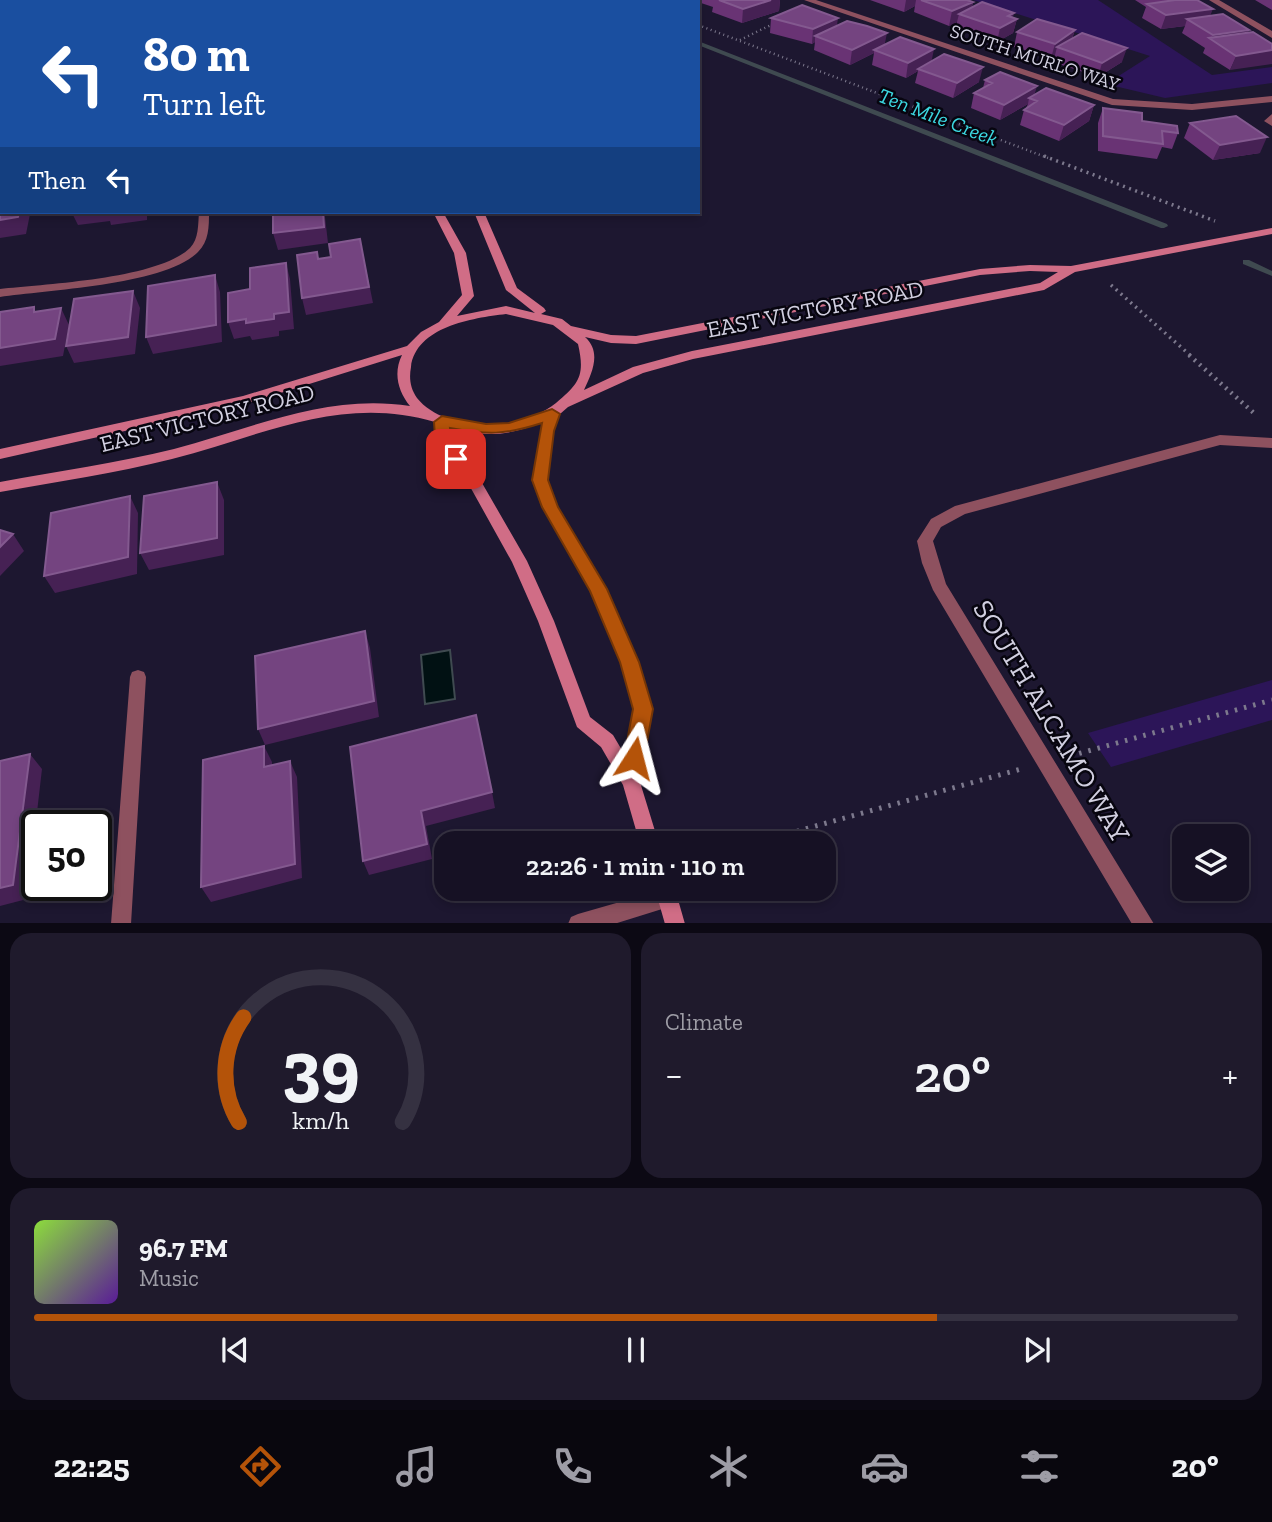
<!DOCTYPE html>
<html lang="en">
<head>
<meta charset="utf-8">
<style>
	:root { --surface:#161124; --page:#1f1a2c; --text:#f1f3f6; --muted:#9e9da6; --line:#353141; --accent:#b45309 }
	body { margin:0; font-family:"Zilla Slab",serif; background:var(--page); color:var(--text); height:100vh; display:flex; flex-direction:column; font-size:26px; white-space:nowrap }
	* { box-sizing:border-box; margin:0 }
	p { font-size:23px; color:var(--muted) }
	.icon { flex:none; width:38px; height:38px; fill:none; stroke:currentColor; stroke-width:2; stroke-linecap:round; stroke-linejoin:round }
	.map { position:relative; height:923px; overflow:hidden }
	.details { display:flex; flex-direction:column; gap:10px; padding:10px; background:#0c0914; flex:1 }
	.details>* { flex:none }
	.hud { position:absolute; left:0px; top:0px; width:700px; height:214px; box-shadow:0 4px 10px #0003,0 0 0 2px var(--line); background:#1a4fa0; color:#fff; overflow:hidden }
	.buttons { position:absolute; left:1172px; top:824px; display:grid; gap:14px }
	.buttons a { display:grid; place-items:center; width:77px; height:77px; border-radius:14px; background:var(--surface); box-shadow:0 4px 10px #0003,0 0 0 2px var(--line); font-size:35px }
	.speed { position:absolute; left:21px; top:810px; display:flex; gap:14px; font-size:35px; font-weight:700; text-align:center }
	.speed>* { display:grid; place-content:center; width:91px; height:91px; border-radius:50%; background:var(--surface); box-shadow:0 4px 10px #0003,0 0 0 2px var(--line); line-height:1 }
	.speed .limit { border:4px solid #111; border-radius:10px; background:#fff; color:#111 }
	.pin { position:absolute; display:grid; place-items:center; width:60px; height:60px; color:#fff; margin:-30px; border-radius:14px; box-shadow:0 4px 10px #0006 }
	.me { position:absolute; width:77px; margin:-38px; rotate:9deg; stroke-linejoin:round; filter:drop-shadow(0 0 5px #0008) }
	.turn { display:flex; align-items:center; gap:24px; height:147px; padding:0 28px; font-size:32px }
	.turn .icon { width:91px; height:91px; stroke-width:2.5 }
	.turn b { display:block; font-size:49px; line-height:60px }
	.then { display:flex; align-items:center; height:66px; padding:0 28px; background:#0003; gap:14px; font-size:26px }
	.big { font-size:52px; font-weight:600; line-height:1.1 }
	.details .card { flex:1; display:flex; flex-direction:column; justify-content:center; gap:10px; min-width:0; padding:0 24px; border-radius:21px; background:var(--page) }
	.details .dial { align-items:center; gap:0 }
	.dial svg { height:182px; overflow:visible; fill:none; stroke:var(--line); stroke-width:7; stroke-linecap:round; text-anchor:middle }
	.dial text { fill:var(--text); stroke:none }
	.song { display:flex; align-items:center; gap:21px }
	.cover { width:84px; height:84px; border-radius:10px; background:linear-gradient(135deg,hsl(90 70% 55%),hsl(270 70% 35%)) }
	.played { height:7px; border-radius:4px; background:linear-gradient(90deg,var(--accent) 75%,var(--line) 75%) }
	.keys { display:flex; justify-content:space-around; direction:ltr }
	.heat { display:flex; justify-content:space-between; align-items:center; font-size:38px; direction:ltr }
	.details .tiles { flex:1; display:grid; gap:10px; grid-template-columns:1fr 1fr }
	.card:last-child { grid-column:span 2 }
	.trip { position:absolute; left:434px; top:831px; width:402px; height:70px; border-radius:21px; background:var(--surface); box-shadow:0 4px 10px #0003,0 0 0 2px var(--line); font-weight:600; line-height:70px; text-align:center }
	.tab-bar { display:flex; height:112px; justify-content:space-around; align-items:center; background:#09070e; color:var(--muted) }
	.tab-bar .icon { width:49px; height:49px }
	.tab-bar .current { color:var(--accent) }
	.tab-bar b { font-size:32px; color:var(--text) }
	.map>svg:first-child { display:block }
	.green { fill:#2c1558 }
	.water { fill:#011113; stroke:#3f4a50; stroke-width:2 }
	.lines { fill:none; stroke-linecap:round; stroke-linejoin:round }
	.stream { fill:#3f4a50; fill-rule:evenodd }
	.path-far3 { stroke:#7d798d; stroke-width:2.5; stroke-dasharray:1 3.5; stroke-linecap:butt }
	.path-far2 { stroke:#7d798d; stroke-width:3.5; stroke-dasharray:2 4.5; stroke-linecap:butt }
	.path-far1 { stroke:#7d798d; stroke-width:4.5; stroke-dasharray:2 5; stroke-linecap:butt }
	.path { stroke:#7d798d; stroke-width:5; stroke-dasharray:2.5 7; stroke-linecap:butt }
	.street { fill:#8e515f; fill-rule:evenodd }
	.secondary { fill:#d06d86; fill-rule:evenodd }
	.wall { fill:#693374 }
	.shaded-wall { fill:#462154 }
	.building { fill:#744480; stroke:#83598f; stroke-width:2 }
	.route { fill:#b45309; stroke:#753606; stroke-width:2 }
	.labels { text-anchor:middle; stroke-width:5; stroke-linejoin:round; paint-order:stroke }
	.far-street-label { font-size:19px; fill:#d1cfe0; stroke:#07050f }
	.far-water-label { font-size:21px; font-style:italic; fill:#3cd8e1; stroke:#07050f }
	.street-label { font-size:23px; fill:#d1cfe0; stroke:#07050f }
	.near-street-label { font-size:28px; fill:#d1cfe0; stroke:#07050f }
</style>
</head>
<body>
<div class="map">
<svg width="1272" height="924" viewBox="0 0 1272 924">
	<rect width="100%" height="100%" fill="#1d1730"/>
	<!-- green -->
	<path class="green" d="M973 0H1098L1212 75 1272 67V83L1165 98 1106 84 1150 56Z
		M1272 680V720L1111 767 1088 733Z"/>
	<!-- water -->
	<path class="water" d="M450 650 455 699 425 704 421 655Z"/>
	<g class="lines">
		<!-- stream -->
		<path class="stream" d="M585 0H593L596 2H588Z
			M698 41 1167 224 1168 226 1164 228H1161L698 45Z
			M1243 260H1249L1272 271V276L1243 264Z"/>
		<!-- path-far3 -->
		<path class="path-far3" d="M631 0 636 2
			M698 25 1048 158
			M740 40 773 24"/>
		<!-- path-far2 -->
		<path class="path-far2" d="M1044 156 1215 221
			M1111 285 1191 356"/>
		<!-- path-far1 -->
		<path class="path-far1" d="M1189 355 1255 414"/>
		<!-- path -->
		<path class="path" d="M1070 756 1272 700
			M751 844 1021 769"/>
		<!-- street -->
		<path class="street" d="M172 0H193L169 2Z
			M199 0H207V2H199Z
			M804 0H816L1113 99 1192 104 1272 96V102L1192 110 1112 105Z
			M1209 0H1219L1272 31V38Z
			M0 17H2L0 22Z
			M1272 114V126L1264 121Z
			M199 212H209C209 227 209 241 198 252 166 285 46 290 0 297V289C45 284 158 279 190 248 199 239 198 224 199 212Z
			M1220 435 1272 438V448L1220 445 965 514 941 527 933 541 946 584 1154 924H1132L933 590 922 563 917 541 931 519 955 506Z
			M138 670 144 672 146 677 131 924H111L130 677 132 672Z
			M665 889 675 891 678 898 675 905 614 924H568L571 917 578 914Z"/>
		<!-- secondary -->
		<path class="secondary" d="M383 0H391L392 2H384Z
			M433 212H443L466 253 474 296 457 316 506 306 535 313 506 290 474 212H484L517 288 544 308 546 311 541 314 562 319 571 326 611 335 636 336 980 269 1030 265 1071 266 1272 228V234L1075 272 1044 290 693 359 643 373 568 407 560 414 554 431 547 479 557 506 606 589 638 662 652 709 640 782 659 844H640L623 785 601 747 577 727 538 621 512 562 468 483 436 437 435 422C341 394 262 436 172 459 116 473 57 482 0 492V482C58 471 117 463 174 449 253 428 327 393 410 406 398 391 393 373 402 355L245 404 0 459V449L243 396 407 346 421 332 439 322 462 295 454 253ZM1030 271 1058 272 1040 283 692 351 633 367 584 390C592 373 602 352 585 337L611 343 636 344 980 275ZM506 314 553 325 578 344C585 375 580 383 556 403 522 431 446 434 417 398 410 388 409 378 411 367 416 327 472 318 506 314ZM543 422 533 479 543 507 591 591 622 662 634 709 626 757 613 735 590 717 554 621 527 561 478 476 450 436 449 427C485 438 508 436 543 422Z
			M655 889H675L685 924H665Z"/>
	</g>
	<!-- wall -->
	<path class="wall" d="M692 0H780L779 11 742 23 712 12 713 7Z
		M870 0H967L973 2 972 7 1017 19 1013 33 997 42 956 28 957 22 949 26 914 12 915 6 904 12Z
		M1135 0H1197L1210 16 1249 30 1230 70 1203 53 1205 48 1182 33 1185 26 1161 29 1142 18 1146 7Z
		M1255 0H1272V10Z
		M771 18 837 26 885 45 931 61 979 82 953 98 915 83 918 71 906 78 872 65 874 53 850 65 814 50 815 42 812 44 770 33Z
		M1075 30 1072 39 1122 62 1098 77 1053 62 1055 55 1051 58 1014 47 1017 32Z
		M985 80 1035 95 1094 105 1089 121 1059 141 1020 125 1024 110 1026 108 1028 104 1000 120 971 108 974 93 983 88Z
		M1103 108 1178 133 1172 149 1162 147 1157 159 1098 151V123Z
		M1190 123 1260 153 1213 160 1184 138Z"/>
	<!-- shaded-wall -->
	<path class="shaded-wall" d="M771 0H780L779 11 742 23 743 9Z
		M906 0H916L915 6 904 12Z
		M973 2 970 16 959 14 957 22 949 26 952 11Z
		M1213 9 1207 23 1187 19 1185 26 1161 29 1166 15Z
		M1014 13 1012 21 1017 19 1013 33 997 42 1000 28 1008 16Z
		M838 18 836 32 815 36V42L812 44 813 29Z
		M1075 30 1070 44 1057 47 1055 55 1051 58 1055 44Z
		M1249 30 1243 44 1211 40 1213 35Z
		M887 33 884 48 874 50V53L850 65 852 50Z
		M1127 48 1122 62 1098 77 1102 63Z
		M934 49 931 64 918 69V71L906 78 908 63Z
		M1272 50V64L1230 70 1236 56Z
		M983 67 979 82 953 98 957 83Z
		M1037 86 1033 100 1029 98 1028 104 1000 120 1004 105Z
		M1094 105 1089 121 1059 141 1064 125Z
		M1267 137 1260 153 1213 160 1220 145Z
		M19 212H28L30 214 26 234 0 238V220Z
		M67 212H147V220L111 225 110 221 78 225 73 215H68Z
		M264 212H288L265 215Z
		M323 212H324L325 217 328 243 278 250 273 233Z
		M360 239 373 303 306 315 302 298Z
		M286 263 290 279 294 329 279 331V336L252 340 250 336 234 339 228 322 274 314Z
		M215 275 220 292 222 342 153 354 146 337Z
		M133 291 140 308 135 354 74 363 66 346Z
		M61 308 69 325 63 356 0 366V348Z
		M217 482 224 500V555L149 570 140 553Z
		M130 496 138 513 137 574 55 593 44 576Z
		M13 534 24 551 0 576V547Z
		M365 631 370 648 379 717 265 745 258 729Z
		M264 746 272 762V782L264 767Z
		M30 754 42 769 27 899 0 906V888Z
		M290 761 297 777 302 878 211 902 201 887Z
		M492 792 495 808 426 826 432 859 369 875 363 861 421 811Z"/>
	<!-- building -->
	<path class="building" d="M247 0H303L289 2H247Z
		M719 0H771L743 9Z
		M921 0H967L973 2 952 11Z
		M1175 0H1197L1213 9 1166 15 1147 4Z
		M982 2 1014 13 1008 16 1017 19 1000 28 959 14Z
		M802 5 838 18 813 29 771 18Z
		M1223 14 1249 30 1213 35 1187 19Z
		M1037 19 1075 30 1055 44 1017 32Z
		M847 21 867 26 887 33 852 50 815 36Z
		M1253 32 1272 44V50L1236 56 1209 38Z
		M1082 33 1127 48 1102 63 1057 47Z
		M0 37H2V49H0Z
		M900 37 934 49 908 63 874 50Z
		M944 54 983 67 957 83 918 69Z
		M0 58H2V78H0Z
		M1000 72 1037 86 1004 105 974 93 992 83 985 80Z
		M0 82H2V103H0Z
		M1046 88 1094 105 1064 125 1024 110 1037 101 1029 98Z
		M0 106H2V128L0 129Z
		M1103 108 1142 113V121L1177 126 1178 133 1162 131 1163 144 1103 136Z
		M1236 116 1267 137 1220 145 1190 123Z
		M2 135V158H0V136Z
		M2 161V190H0V162Z
		M0 194H2V212H19L18 217 0 220Z
		M273 212H323L324 227 273 233Z
		M360 239 369 287 302 298 297 255 317 252 318 259 331 257 329 244Z
		M286 263 289 312 274 314V319L246 323V319L228 322V293L250 289V268Z
		M215 275 216 325 146 337 148 286Z
		M133 291 128 337 66 346 74 299Z
		M34 307V312L61 308 55 339 0 348V312Z
		M217 482V538L140 553 144 496Z
		M130 496 128 557 44 576 51 513Z
		M0 530 13 534 0 547Z
		M365 631 374 701 258 729 255 656Z
		M476 715 492 792 421 811 427 844 363 861 350 747Z
		M264 746V767L290 761 295 864 201 887 203 760Z
		M30 754 13 885 0 888V761Z"/>
	<!-- route -->
	<path class="route" d="M552 409 560 414 554 431 548 480 558 507 607 589 639 662 653 709 644 758 641 765 634 768 627 765 624 758 633 709 620 662 590 591 542 507 532 480 542 423C505 435 487 435 450 428L451 437 464 459 456 465 450 463 435 437 434 422 442 416 486 424 509 423Z"/>
	<g class="labels">
		<!-- far-street labels -->
		<g class="far-street-label">
			<text transform="translate(1035 57) rotate(18)" y="7">SOUTH MURLO WAY</text>
		</g>
		<!-- far-water labels -->
		<g class="far-water-label">
			<text transform="translate(938 117) rotate(21)" y="7">Ten Mile Creek</text>
		</g>
		<!-- street labels -->
		<g class="street-label">
			<text transform="translate(815 309) rotate(-11)" y="8">EAST VICTORY ROAD</text>
			<text transform="translate(207 418) rotate(-14)" y="8">EAST VICTORY ROAD</text>
		</g>
		<!-- near-street labels -->
		<g class="near-street-label">
			<text transform="translate(1052 721) rotate(59)" y="10">SOUTH ALCAMO WAY</text>
		</g>
	</g>
</svg>
<div class="buttons">
<a><svg class="icon" aria-label="layers" viewBox="0 0 24 24"><path d="M12 4l9 5-9 5-9-5zM3 14l9 5 9-5"/></svg></a>
</div>
<div class="speed"><div class="limit">50</div></div>
<div class="pin" style="left:456px;top:459px;background:#d93025"><svg class="icon" aria-label="arrive" viewBox="0 0 24 24"><path d="M6 21V4h12l-3 4 3 4H6"/></svg></div>
<svg class="me" style="left:634px;top:758px" viewBox="-20 -20 40 40"><path d="M0-17L14 15 0 8-14 15z" fill="#b45309" stroke="#fff" stroke-width="4"/></svg>
<div class="trip">22:26 · 1 min · 110 m</div>
<div class="hud">
<div class="turn"><svg class="icon" aria-label="left" viewBox="0 0 24 24"><path d="M17 20v-9H6M10 6l-5 5 5 5"/></svg><div><b>80 m</b>Turn left</div></div>
<div class="then">Then<svg class="icon" aria-label="left" viewBox="0 0 24 24"><path d="M17 20v-9H6M10 6l-5 5 5 5"/></svg></div>
</div>
</div>
<section class="details">
<div class="tiles">
<div class="card dial"><svg viewBox="0 0 100 80">
<path d="M14 69A42 42 0 1 1 86 69"/>
<path d="M14 69A42 42 0 0 1 16 23" stroke="#b45309"/>
<text x="50" y="56" font-size="32" font-weight="700">39</text>
<text x="50" y="72" font-size="11">km/h</text>
</svg></div>
<div class="card"><p>Climate</p>
<div class="heat"><a>−</a><b class="big">20°</b><a>+</a></div>
</div>
<div class="card">
<div class="song"><i class="cover"></i><div><b>96.7 FM</b><p>Music</p></div></div>
<div class="played"></div>
<div class="keys"><svg class="icon" aria-label="previous" viewBox="0 0 24 24"><path d="M18 5L8 12l10 7zM5 5v14"/></svg><svg class="icon" aria-label="pause" viewBox="0 0 24 24"><path d="M8 5v14M16 5v14"/></svg><svg class="icon" aria-label="next" viewBox="0 0 24 24"><path d="M6 5l10 7-10 7zM19 5v14"/></svg></div>
</div>
</div>
</section>
<nav class="tab-bar">
<b>22:25</b>
<svg class="icon current" aria-label="directions" viewBox="0 0 24 24"><path d="M12 3l9 9-9 9-9-9zM9 14v-3h6M13 9l2 2-2 2"/></svg>
<svg class="icon" aria-label="music" viewBox="0 0 24 24"><path d="M9 18V5l10-2v13"/><circle cx="6" cy="18" r="3"/><circle cx="16" cy="16" r="3"/></svg>
<svg class="icon" aria-label="phone" viewBox="0 0 24 24"><path d="M5 4h4l2 5-3 2q2 4 5 5l2-3 5 2v4C11 20 4 13 5 4z"/></svg>
<svg class="icon" aria-label="climate" viewBox="0 0 24 24"><path d="M12 3v18M4 7l16 10M4 17L20 7"/></svg>
<svg class="icon" aria-label="car" viewBox="0 0 24 24"><path d="M5 17H2v-5l4-1 3-4h7l3 4 3 1v5h-3M9 17h6M6 11h13"/><circle cx="7" cy="17" r="2"/><circle cx="17" cy="17" r="2"/></svg>
<svg class="icon" aria-label="filters" viewBox="0 0 24 24"><path d="M4 7h16M4 17h16"/><circle cx="9" cy="7" r="2"/><circle cx="15" cy="17" r="2"/></svg>
<b>20°</b>
</nav>
</body>
</html>
